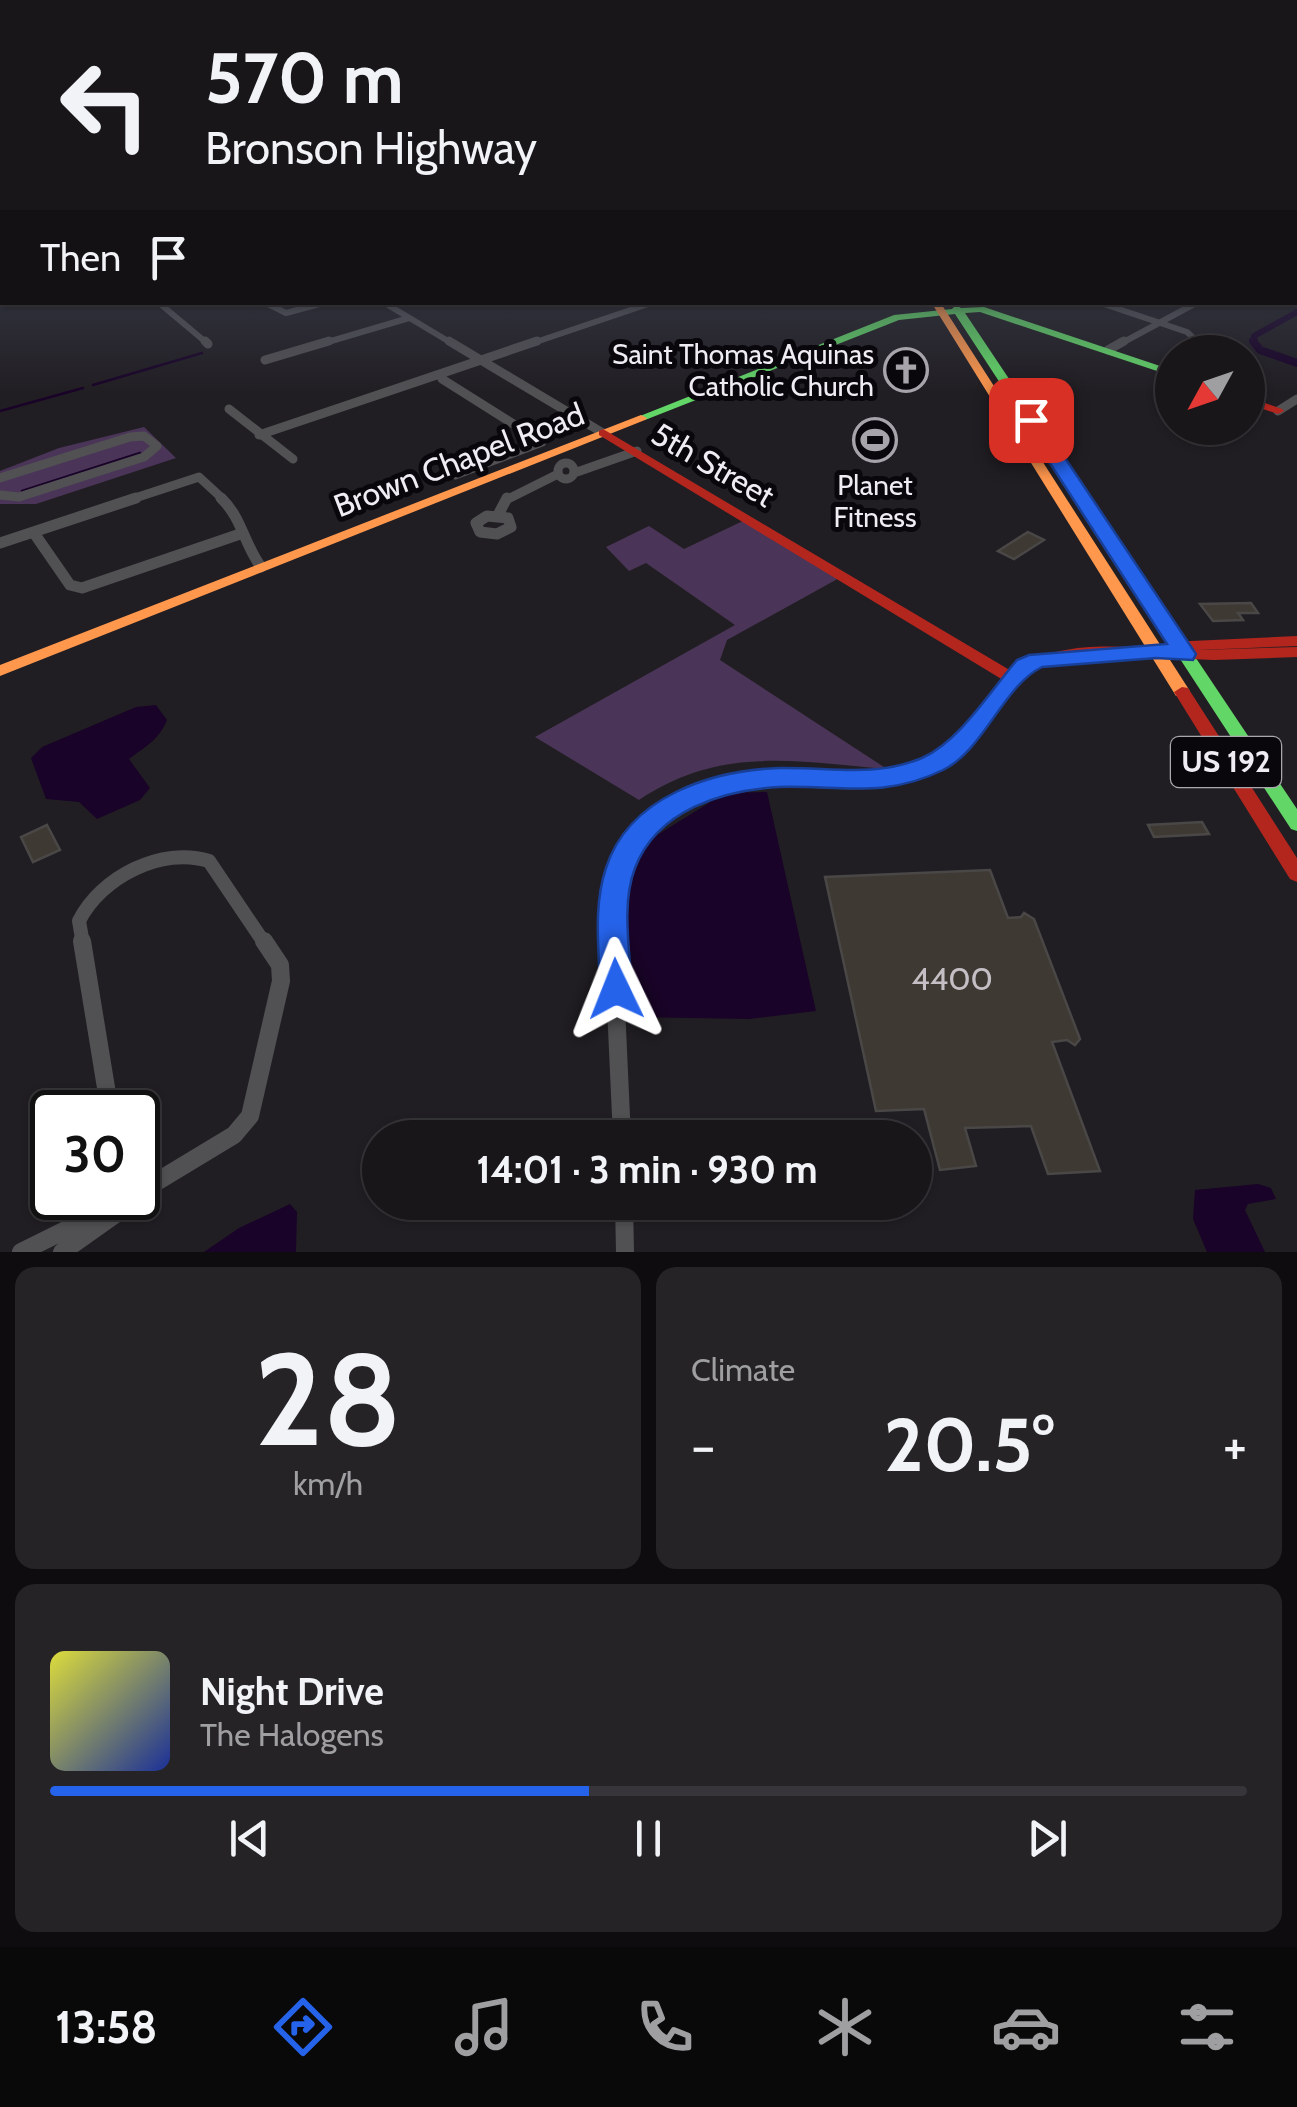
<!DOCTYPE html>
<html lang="en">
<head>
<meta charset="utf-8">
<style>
	:root { --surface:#19161a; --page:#262327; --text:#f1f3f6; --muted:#9f9fa2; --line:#373539; --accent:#2563eb }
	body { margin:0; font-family:Cabin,sans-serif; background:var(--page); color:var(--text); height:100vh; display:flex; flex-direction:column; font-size:38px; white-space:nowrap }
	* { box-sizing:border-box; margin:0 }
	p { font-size:32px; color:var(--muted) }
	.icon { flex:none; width:55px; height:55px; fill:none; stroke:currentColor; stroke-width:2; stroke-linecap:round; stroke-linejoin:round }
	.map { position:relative; height:1252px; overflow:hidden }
	.drawer { display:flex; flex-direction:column; gap:15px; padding:15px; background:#0e0c0e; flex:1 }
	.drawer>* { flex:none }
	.hud { position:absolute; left:0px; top:0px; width:1298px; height:305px; box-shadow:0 2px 8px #0004,0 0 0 2px var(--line); background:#19161a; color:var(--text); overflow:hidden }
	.needle { width:65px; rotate:230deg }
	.fabs { position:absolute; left:1155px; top:335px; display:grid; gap:20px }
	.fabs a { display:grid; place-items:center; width:110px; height:110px; border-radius:50%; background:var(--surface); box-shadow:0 2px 8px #0004,0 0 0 2px var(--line); font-size:50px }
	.speed { position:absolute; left:30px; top:1090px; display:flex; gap:20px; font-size:50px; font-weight:700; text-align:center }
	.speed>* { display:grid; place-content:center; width:130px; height:130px; border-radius:50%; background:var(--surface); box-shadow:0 2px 8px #0004,0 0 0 2px var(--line); line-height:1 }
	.speed .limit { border:5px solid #111; border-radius:15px; background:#fff; color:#111 }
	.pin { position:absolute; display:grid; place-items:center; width:85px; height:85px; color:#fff; margin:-42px; border-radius:20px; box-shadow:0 5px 15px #0006 }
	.me { position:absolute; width:110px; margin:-55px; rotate:358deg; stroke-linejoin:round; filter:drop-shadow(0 0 8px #0008) }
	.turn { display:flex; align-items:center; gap:35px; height:210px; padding:0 40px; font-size:45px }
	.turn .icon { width:130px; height:130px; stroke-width:2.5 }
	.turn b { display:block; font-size:70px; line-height:85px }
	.then { display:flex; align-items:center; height:95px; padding:0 40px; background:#0003; gap:20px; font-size:38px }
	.big { font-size:75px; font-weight:700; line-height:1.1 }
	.drawer .tile { flex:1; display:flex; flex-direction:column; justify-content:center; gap:15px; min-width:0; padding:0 35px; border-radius:20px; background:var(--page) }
	.drawer .dial { align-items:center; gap:0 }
	.dial b { font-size:130px; line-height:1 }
	.song { display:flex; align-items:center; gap:30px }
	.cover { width:120px; height:120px; border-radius:15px; background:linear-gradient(135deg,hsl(60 70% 55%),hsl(230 70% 35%)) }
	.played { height:10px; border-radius:5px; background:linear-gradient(90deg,var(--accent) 45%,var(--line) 45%) }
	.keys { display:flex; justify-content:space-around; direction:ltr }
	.heat { display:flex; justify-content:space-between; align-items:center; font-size:55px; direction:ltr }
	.drawer .tiles { flex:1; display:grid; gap:15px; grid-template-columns:1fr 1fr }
	.tile:last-child { grid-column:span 2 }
	.trip { position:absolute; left:362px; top:1120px; width:570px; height:100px; border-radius:50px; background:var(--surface); box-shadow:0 2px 8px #0004,0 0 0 2px var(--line); font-weight:700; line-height:100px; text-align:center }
	.tabs { display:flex; height:160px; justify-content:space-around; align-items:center; background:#0a090a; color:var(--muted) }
	.tabs .icon { width:70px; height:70px }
	.tabs .selected { color:var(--accent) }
	.tabs b { font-size:45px; color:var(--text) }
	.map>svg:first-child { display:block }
	.green { fill:#4a3558 }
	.water { fill:#190328 }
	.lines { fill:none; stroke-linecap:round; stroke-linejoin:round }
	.stream { stroke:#190328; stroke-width:2.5 }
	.canal-far1 { stroke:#190328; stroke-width:6 }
	.canal { stroke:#190328; stroke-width:8 }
	.building { fill:#3e3932; stroke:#4a4747; stroke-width:2.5 }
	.street-far4 { stroke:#515053; stroke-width:6 }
	.street-far3 { stroke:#515053; stroke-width:9 }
	.street-far2 { stroke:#515053; stroke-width:11 }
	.street-far1 { stroke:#515053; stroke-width:14 }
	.street { stroke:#515053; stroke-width:18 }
	.fast { fill:#63d668; fill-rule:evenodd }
	.slow { fill:#ff974d; fill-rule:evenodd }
	.jam { fill:#b3261e; fill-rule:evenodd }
	.route { fill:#2563eb; stroke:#184099; stroke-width:2.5 }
	.labels { text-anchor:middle; stroke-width:10; stroke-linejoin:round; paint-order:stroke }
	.far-poi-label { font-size:28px; fill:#f0ecf4; stroke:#09070b; text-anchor:end }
	.shield { fill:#09070b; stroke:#aba7ae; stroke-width:2.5 }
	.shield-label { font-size:30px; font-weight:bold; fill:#f0ecf4 }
	.street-label { font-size:32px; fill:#f0ecf4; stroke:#09070b }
	.near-number-label { font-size:32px; fill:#c4bfc4 }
</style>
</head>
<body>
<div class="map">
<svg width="1297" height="1252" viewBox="0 0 1297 1252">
	<rect width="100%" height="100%" fill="#211e23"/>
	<!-- green -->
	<path class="green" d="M144 427 176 458 36 504H0V471L59 448Z
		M745 520 841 577 727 640 720 660 887 769C795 761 719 746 639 800L535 737 735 625 646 563 629 571 606 547 649 526 684 549Z"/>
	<!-- water -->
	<path class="water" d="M156 705 167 720C158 741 146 746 129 759L150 788 140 800 97 819 79 802 46 799 31 758 42 747 136 707Z
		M767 792 816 1011 749 1019 633 1017 624 898 641 845 725 793Z
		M1258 1184 1271 1188 1276 1199 1248 1204 1245 1210 1265 1252H1207L1193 1219 1195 1190Z
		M290 1204 297 1212 296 1252H204L239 1228Z"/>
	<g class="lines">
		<!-- stream -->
		<path class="stream" d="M93 385 202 353
			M0 411 83 388
			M22 491 140 453"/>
		<!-- canal-far1 -->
		<path class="canal-far1" d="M1255 344 1254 336 1297 312"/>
		<!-- canal -->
		<path class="canal" d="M1253 341 1260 350 1297 363"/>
	</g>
	<!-- building -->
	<path class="building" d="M1028 532 1044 540 1014 559 998 551Z
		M1251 603 1258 613H1238L1243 620 1213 621 1200 604Z
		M1202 822 1209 834 1154 837 1148 825Z
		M47 825 60 850 33 862 21 837Z
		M990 870 1008 918 1021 917 1024 913 1034 919 1080 1039 1075 1045 1067 1040 1052 1042 1100 1171 1048 1174 1031 1126 965 1128 976 1166 940 1170 924 1109 876 1111 825 877Z"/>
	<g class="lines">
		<!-- street-far4 -->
		<path class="street-far4" d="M158 302 208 344
			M264 302 286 313 327 302
			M383 302 453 344
			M1098 302 1187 332 1200 344
			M321 344 409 318
			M530 344 654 302
			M1120 344 1198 302"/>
		<!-- street-far3 -->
		<path class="street-far3" d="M205 341 208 344
			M449 341 603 433
			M1197 341 1209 352
			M1108 350 1124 341
			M265 360 329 341
			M442 379 542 442 455 475
			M229 409 293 459
			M1278 411 1297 399
			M259 435 537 341
			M558 471a8 8 0 1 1 16 0a8 8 0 1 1-16 0Z
			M577 472 637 451
			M0 478 130 437 144 436 157 446 144 457 19 497 0 495
			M129 500 199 477 224 500
			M506 500 556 475"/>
		<!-- street-far2 -->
		<path class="street-far2" d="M221 498C242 518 244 544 261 567
			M498 515 507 498
			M487 516 508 518 511 527 497 534 480 532 476 523Z
			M34 533 70 585 82 588 243 533
			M0 543 136 498
			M1001 697 1014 679"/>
		<!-- street-far1 -->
		<path class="street-far1" d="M83 944 79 921C101 877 162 846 209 861L265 944
			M613 944C613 919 613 891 621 867 640 810 711 783 765 780 811 778 859 789 903 776 948 763 976 730 1003 694"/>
		<!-- street -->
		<path class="street" d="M82 941 110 1112
			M613 941 622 1138
			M138 1193 234 1135 250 1116 281 981 280 965 264 941
			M624 1202 625 1252
			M21 1252 130 1198
			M62 1252 113 1216 123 1202"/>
		<!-- fast -->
		<path class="fast" d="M0 264H2V270H0Z
			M956 305 961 308 984 307 1172 370V376L980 312 965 313 1297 809V831L1291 829 955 314 899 320 645 420H637L635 418 894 315 952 309Z"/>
		<!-- slow -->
		<path class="slow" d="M931 302H940L1188 688 1190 692 1188 696H1176Z
			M641 415 647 418 645 420 0 676V665Z"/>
		<!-- jam -->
		<path class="jam" d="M1248 397 1282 409 1284 411 1278 414 1248 404Z
			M603 429 1013 672C1055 640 1114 646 1163 649L1165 644 1170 642 1297 636V646L1198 650 1297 647V657L1214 660 1120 656 1072 659 1035 670 1020 683H1008L599 435V431Z
			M1182 687 1188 688 1297 858V882L1290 879 1174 692Z"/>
	</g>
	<!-- sky -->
	<linearGradient id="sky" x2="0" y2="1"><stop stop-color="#121013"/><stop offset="0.55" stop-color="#3d4150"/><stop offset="1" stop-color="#3d4150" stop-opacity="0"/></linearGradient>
	<rect width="1297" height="393" fill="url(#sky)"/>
	<!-- route -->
	<path class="route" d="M1025 416H1037L1196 654 1193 660 1156 658 1042 667C1003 686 984 750 943 770 884 799 839 785 779 787 723 790 657 810 635 868 621 904 630 952 632 989L627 999 616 1003 605 999 600 989C599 950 593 906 606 868 629 796 713 770 780 768 830 767 874 778 922 758 960 741 991 690 1017 660L1029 655 1167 644 1022 420Z"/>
	<!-- icons -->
	<defs>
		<g id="church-ring" transform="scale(2.25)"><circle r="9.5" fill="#09070b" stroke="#a8a4ab" stroke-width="1.5"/><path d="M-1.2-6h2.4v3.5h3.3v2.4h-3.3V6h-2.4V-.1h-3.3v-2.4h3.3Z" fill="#a8a4ab"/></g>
		<g id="stadium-ring" transform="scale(2.25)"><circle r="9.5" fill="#09070b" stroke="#a8a4ab" stroke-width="1.5"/><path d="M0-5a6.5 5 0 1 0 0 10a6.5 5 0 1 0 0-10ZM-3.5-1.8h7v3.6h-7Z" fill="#a8a4ab"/></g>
	</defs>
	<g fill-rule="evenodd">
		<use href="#church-ring" x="906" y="370"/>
		<use href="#stadium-ring" x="875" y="440"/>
	</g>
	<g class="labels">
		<!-- far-poi labels -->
		<g class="far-poi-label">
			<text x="874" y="364">Saint Thomas Aquinas<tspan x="874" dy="32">Catholic Church</tspan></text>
			<text x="875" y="495" text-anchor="middle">Planet<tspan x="875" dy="32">Fitness</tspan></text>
		</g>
		<!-- shield labels -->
		<rect class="shield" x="1171" y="737" width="110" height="50" rx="8"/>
		<g class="shield-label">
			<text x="1226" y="772">US 192</text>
		</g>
		<!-- street labels -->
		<g class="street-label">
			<text transform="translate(459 460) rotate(-21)" y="11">Brown Chapel Road</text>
			<text transform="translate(713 465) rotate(30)" y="11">5th Street</text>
		</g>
		<!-- near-number labels -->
		<g class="near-number-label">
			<text x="952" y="990">4400</text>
		</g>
	</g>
</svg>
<div class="fabs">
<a><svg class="needle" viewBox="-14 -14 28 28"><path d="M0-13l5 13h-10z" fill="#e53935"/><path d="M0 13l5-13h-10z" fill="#9f9fa2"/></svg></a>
</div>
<div class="speed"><div class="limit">30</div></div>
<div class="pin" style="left:1031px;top:420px;background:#d93025"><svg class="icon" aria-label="arrive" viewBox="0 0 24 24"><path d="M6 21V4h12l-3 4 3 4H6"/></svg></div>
<svg class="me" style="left:616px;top:989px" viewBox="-20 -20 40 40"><path d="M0-17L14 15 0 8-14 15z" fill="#2563eb" stroke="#fff" stroke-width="4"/></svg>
<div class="trip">14:01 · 3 min · 930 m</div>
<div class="hud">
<div class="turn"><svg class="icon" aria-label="left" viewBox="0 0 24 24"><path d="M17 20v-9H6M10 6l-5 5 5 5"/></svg><div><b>570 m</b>Bronson Highway</div></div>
<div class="then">Then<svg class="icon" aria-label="arrive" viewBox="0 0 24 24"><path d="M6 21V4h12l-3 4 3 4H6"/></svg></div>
</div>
</div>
<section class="drawer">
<div class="tiles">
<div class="tile dial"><b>28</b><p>km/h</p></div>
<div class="tile"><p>Climate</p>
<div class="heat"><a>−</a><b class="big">20.5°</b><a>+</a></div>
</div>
<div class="tile">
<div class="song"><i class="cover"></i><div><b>Night Drive</b><p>The Halogens</p></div></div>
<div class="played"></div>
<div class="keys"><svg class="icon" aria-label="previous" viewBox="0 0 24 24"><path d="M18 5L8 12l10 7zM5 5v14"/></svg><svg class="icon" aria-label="pause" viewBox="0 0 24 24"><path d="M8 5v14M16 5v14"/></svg><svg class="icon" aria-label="next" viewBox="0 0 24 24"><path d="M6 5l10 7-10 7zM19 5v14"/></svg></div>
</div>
</div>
</section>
<nav class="tabs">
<b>13:58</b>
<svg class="icon selected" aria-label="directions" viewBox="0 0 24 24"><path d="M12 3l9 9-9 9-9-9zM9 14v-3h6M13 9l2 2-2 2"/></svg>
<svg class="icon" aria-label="music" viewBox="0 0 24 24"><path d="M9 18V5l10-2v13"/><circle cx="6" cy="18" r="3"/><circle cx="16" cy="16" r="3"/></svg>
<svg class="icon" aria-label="phone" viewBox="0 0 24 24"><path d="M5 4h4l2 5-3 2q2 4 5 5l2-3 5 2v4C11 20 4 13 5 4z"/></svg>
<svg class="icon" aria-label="climate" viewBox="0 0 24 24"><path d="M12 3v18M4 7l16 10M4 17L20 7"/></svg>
<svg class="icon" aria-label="car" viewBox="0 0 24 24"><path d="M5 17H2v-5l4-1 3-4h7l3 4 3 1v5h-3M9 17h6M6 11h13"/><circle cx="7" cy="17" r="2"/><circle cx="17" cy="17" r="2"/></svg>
<svg class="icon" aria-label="filters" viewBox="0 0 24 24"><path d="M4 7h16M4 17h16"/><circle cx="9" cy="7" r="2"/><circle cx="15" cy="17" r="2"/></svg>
</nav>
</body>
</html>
